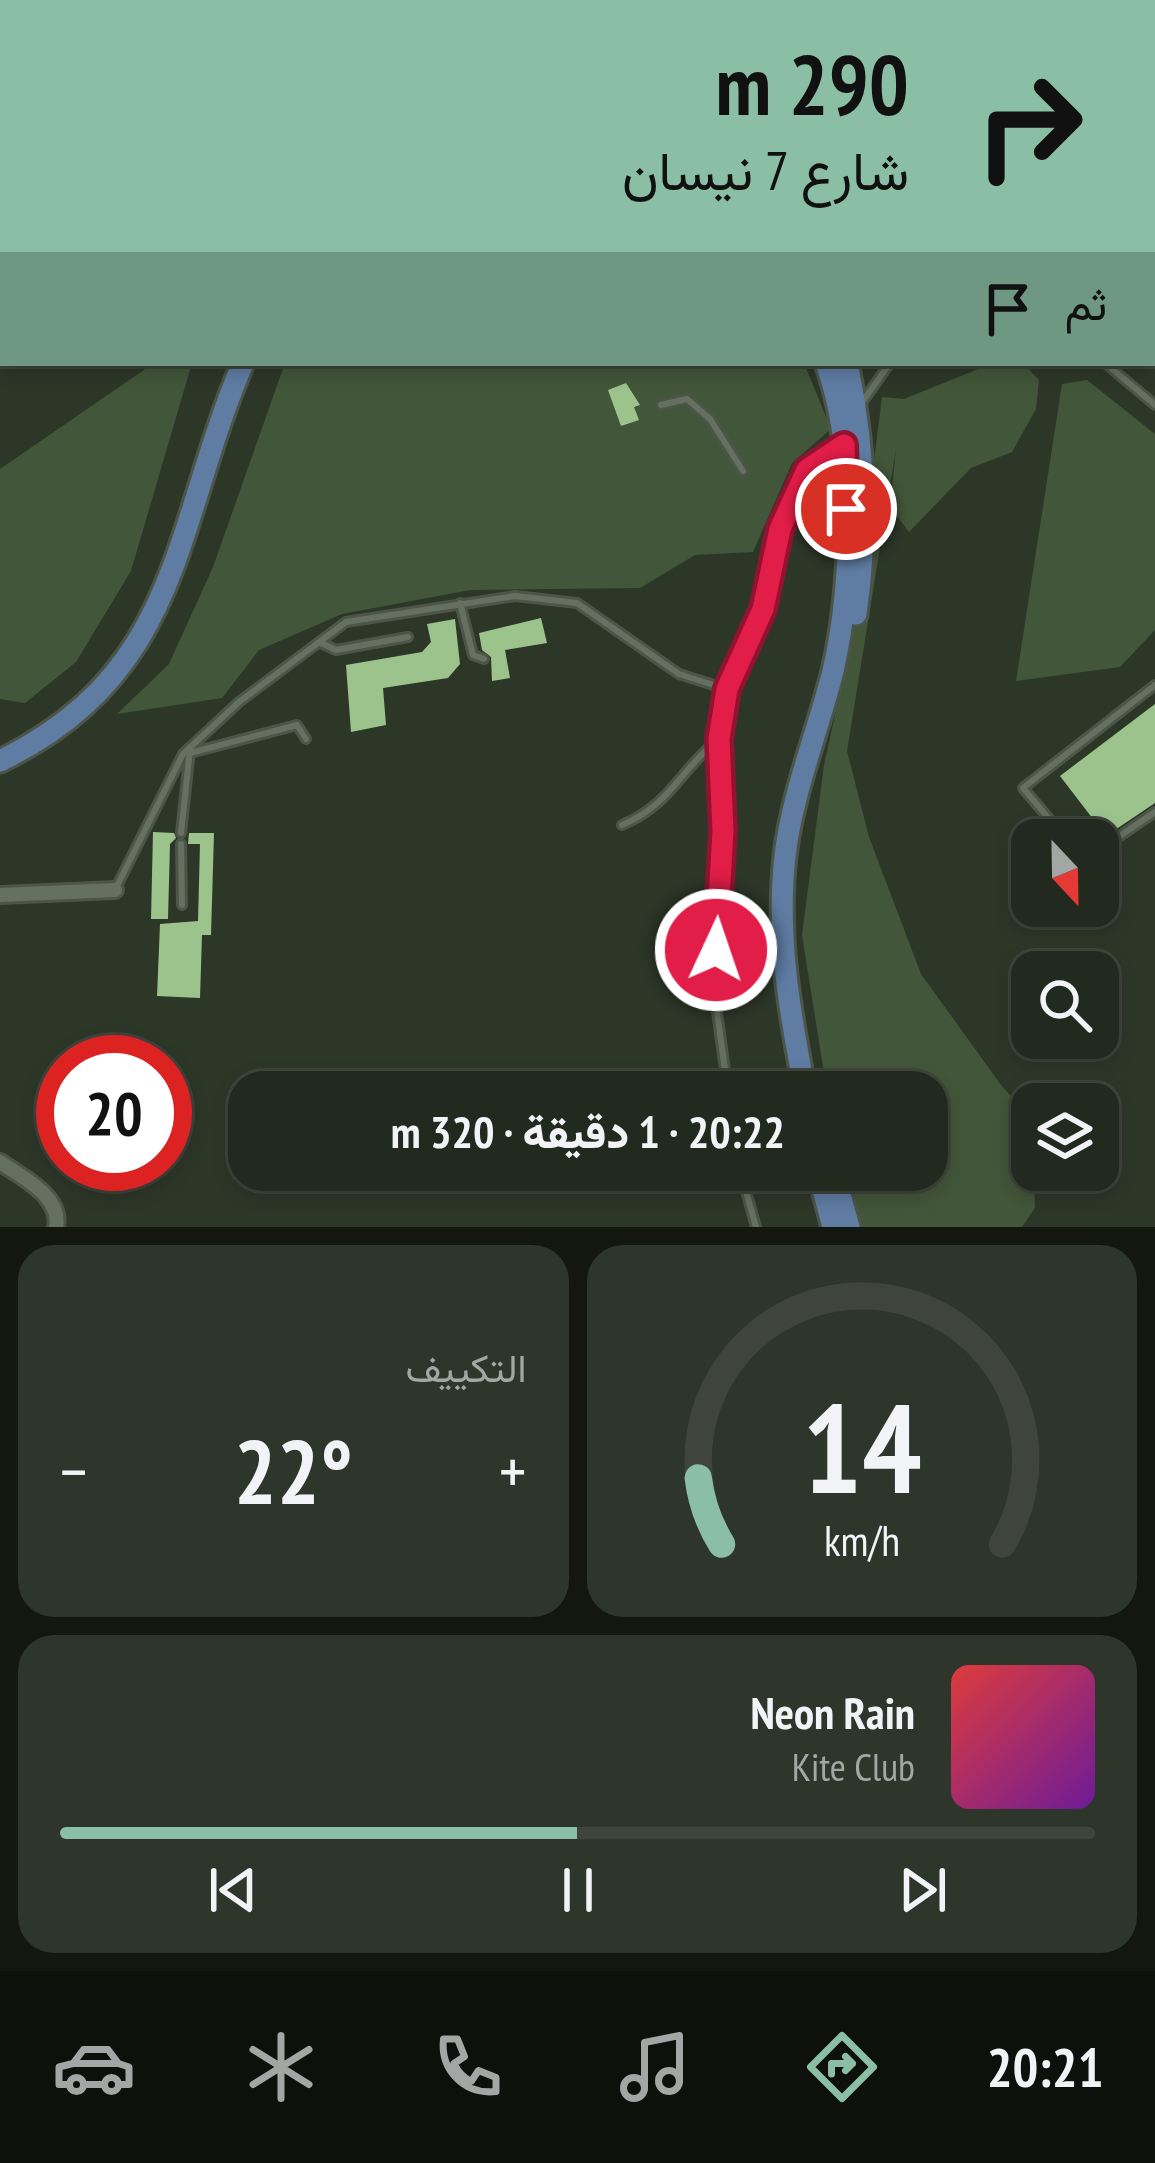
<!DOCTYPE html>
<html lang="ar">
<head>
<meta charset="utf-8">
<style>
	:root { --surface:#22291e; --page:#2e352b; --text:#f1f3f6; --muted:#a2a6a4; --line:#3f453c; --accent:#8abfa5 }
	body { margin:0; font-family:"PT Sans Narrow",Vazirmatn,sans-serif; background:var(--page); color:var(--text); direction:rtl; height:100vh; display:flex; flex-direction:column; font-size:45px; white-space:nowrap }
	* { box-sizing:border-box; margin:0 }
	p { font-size:39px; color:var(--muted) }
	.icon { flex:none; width:66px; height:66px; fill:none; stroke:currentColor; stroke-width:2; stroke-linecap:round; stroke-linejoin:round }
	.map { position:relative; height:1227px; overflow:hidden; direction:ltr }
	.sheet { display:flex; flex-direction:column; gap:18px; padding:18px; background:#131710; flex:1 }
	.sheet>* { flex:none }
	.guide { position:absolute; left:0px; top:0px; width:1155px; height:366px; box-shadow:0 6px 18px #0003,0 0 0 3px var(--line); direction:rtl; background:#8abfa5; color:#111; overflow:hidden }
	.needle { width:78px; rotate:158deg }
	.fabs { position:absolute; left:1011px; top:819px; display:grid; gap:24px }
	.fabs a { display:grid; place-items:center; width:108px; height:108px; border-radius:24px; background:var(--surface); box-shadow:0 6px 18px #0003,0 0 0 3px var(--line); font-size:60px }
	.speed { position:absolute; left:36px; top:1035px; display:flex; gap:24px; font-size:60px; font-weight:700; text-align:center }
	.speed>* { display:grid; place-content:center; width:156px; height:156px; border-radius:50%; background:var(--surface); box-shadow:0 6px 18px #0003,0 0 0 3px var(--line); line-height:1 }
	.speed .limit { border:18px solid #d22; background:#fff; color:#111 }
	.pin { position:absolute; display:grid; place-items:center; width:102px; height:102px; color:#fff; margin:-51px; border:6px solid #fff; border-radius:50%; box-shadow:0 3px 12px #0007 }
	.me { position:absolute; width:132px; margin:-66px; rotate:3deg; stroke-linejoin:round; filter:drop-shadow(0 0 9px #0008) }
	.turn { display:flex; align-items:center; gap:42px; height:252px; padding:0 48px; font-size:54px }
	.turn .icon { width:156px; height:156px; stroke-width:2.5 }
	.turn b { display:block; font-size:84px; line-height:102px }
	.then { display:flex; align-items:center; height:114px; padding:0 48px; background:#0003; gap:24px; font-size:45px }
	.big { font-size:90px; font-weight:800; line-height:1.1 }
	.sheet .tile { flex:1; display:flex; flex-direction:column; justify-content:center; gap:18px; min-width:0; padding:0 42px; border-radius:36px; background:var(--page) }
	.sheet .dial { align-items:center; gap:0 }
	.dial svg { height:312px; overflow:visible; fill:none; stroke:var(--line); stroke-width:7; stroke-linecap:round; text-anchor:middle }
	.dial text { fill:var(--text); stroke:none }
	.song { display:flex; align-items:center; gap:36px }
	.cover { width:144px; height:144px; border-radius:18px; background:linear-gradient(135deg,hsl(0 70% 55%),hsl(280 70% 35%)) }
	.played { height:12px; border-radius:6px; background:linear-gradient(90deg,var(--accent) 50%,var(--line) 50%) }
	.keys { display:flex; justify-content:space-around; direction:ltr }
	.heat { display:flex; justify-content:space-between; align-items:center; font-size:66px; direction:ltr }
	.sheet .tiles { flex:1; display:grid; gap:18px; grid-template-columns:1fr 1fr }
	.tile:last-child { grid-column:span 2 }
	.trip { position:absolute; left:228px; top:1071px; width:720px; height:120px; border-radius:36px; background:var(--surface); box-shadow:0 6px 18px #0003,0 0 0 3px var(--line); font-weight:800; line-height:120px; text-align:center; direction:rtl }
	.dock { display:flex; height:192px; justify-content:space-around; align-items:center; background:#0e100c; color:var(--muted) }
	.dock .icon { width:84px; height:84px }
	.dock .on { color:var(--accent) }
	.dock b { font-size:54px; color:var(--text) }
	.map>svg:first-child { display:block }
	.green { fill:#425639 }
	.building { fill:#9dc38d }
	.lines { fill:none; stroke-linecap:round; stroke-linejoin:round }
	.lane-casing { stroke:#4c5548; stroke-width:12 }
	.street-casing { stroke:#4c5548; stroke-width:20 }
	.primary-casing { stroke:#4c5548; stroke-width:27 }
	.lane { stroke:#657160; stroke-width:6 }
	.street { stroke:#657160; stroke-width:14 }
	.primary { stroke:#5f7ca3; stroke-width:21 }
	.route-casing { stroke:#92132f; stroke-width:30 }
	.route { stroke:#e11d48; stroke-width:21 }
</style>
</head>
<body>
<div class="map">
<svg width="1155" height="1227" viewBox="0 0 1155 1227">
	<rect width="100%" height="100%" fill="#2d3728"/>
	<!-- green -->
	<path class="green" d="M154 363H192L131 571 76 662 25 703 0 699V469Z
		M285 363H804L831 429 792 463 753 552 695 555 640 588 470 590 342 614 259 650 222 698 117 714 169 664 213 567Z
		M993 363H1023L1039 380 1036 409 1012 452 971 468 909 532 890 507 896 449 847 751 869 837 921 974 1001 1085 1032 1119 1035 1208 1022 1227H852L841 1170H927V1092H827L802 935 824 765 852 637 882 397 904 399Z
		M1087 380 1155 434V630L1120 667 1016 681 1062 384Z"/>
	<!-- building -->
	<path class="building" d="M626 383 640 405 634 407 639 420 621 426 608 390Z
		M541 618 547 643 505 650 510 678 492 681 491 657 482 650 479 633Z
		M455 619 460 664 448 678 383 688 386 725 351 732 346 665 422 652 431 642 427 624Z
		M1155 704V803L1106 836 1060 776Z
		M153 832 174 833 176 838 170 844 168 919H151Z
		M189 833H214L211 935H202L200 998 157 996 160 924 198 921 200 844H188Z"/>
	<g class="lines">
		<!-- lane casing -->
		<g class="lane-casing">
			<path id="lane" d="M1152 196 1155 195
				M1105 363 1155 405
				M861 404 890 363
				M661 405 687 399 710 419 743 471
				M460 603 473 655 484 659
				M319 642 336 650 408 637
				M726 689 719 739 723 831 714 990 728 1092
				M190 753 297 725 306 739
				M622 825C671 805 681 768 719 739
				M181 833 190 750
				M1067 840 1023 788 1155 685
				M181 844 182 905
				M1098 851 1155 812
				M116 888 183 754 239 702 346 622 515 596 577 603 679 674 726 689 763 609 780 529 807 470 840 448
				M740 1170 756 1227"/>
		</g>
		<!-- street casing -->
		<g class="street-casing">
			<path id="street" d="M251 3V0
				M0 13 3 8
				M0 895 115 890
				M0 1162C21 1177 62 1196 56 1227"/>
		</g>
		<!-- primary casing -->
		<g class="primary-casing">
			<path id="primary" d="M847 363C865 447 868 529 856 614
				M0 761C183 672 173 526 243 363
				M805 1092C790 1013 776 937 785 856 792 794 818 731 833 671 853 583 857 449 826 363
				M833 1170 849 1227
				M821 1182 833 1227"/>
		</g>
		<!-- lane -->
		<use href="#lane" class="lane"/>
		<!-- street -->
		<use href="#street" class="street"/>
		<!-- primary -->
		<use href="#primary" class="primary"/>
	</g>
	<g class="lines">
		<!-- route casing -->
		<g class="route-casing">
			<path id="route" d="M716 950 723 831 719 739 727 689 763 609 780 529 807 470 844 445 846 509"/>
		</g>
		<!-- route -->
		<use href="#route" class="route"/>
	</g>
</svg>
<div class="fabs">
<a><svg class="needle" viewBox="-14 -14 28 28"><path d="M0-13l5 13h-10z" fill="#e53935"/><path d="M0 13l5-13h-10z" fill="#a2a6a4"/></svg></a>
<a><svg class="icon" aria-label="search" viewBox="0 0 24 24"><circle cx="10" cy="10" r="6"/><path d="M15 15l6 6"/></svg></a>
<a><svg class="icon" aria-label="layers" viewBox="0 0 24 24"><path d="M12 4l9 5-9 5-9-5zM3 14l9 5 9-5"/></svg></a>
</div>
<div class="speed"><div class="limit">20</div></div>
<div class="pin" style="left:846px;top:509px;background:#d93025"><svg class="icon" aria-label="arrive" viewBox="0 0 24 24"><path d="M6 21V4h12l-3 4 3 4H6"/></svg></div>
<svg class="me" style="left:716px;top:950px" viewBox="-20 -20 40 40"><circle r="17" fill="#e11d48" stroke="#fff" stroke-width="3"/><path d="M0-11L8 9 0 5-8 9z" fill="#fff"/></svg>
<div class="trip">20:22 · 1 دقيقة · 320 m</div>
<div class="guide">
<div class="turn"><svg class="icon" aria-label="right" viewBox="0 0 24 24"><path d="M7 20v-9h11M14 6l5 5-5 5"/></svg><div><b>290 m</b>شارع 7 نيسان</div></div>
<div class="then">ثم<svg class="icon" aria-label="arrive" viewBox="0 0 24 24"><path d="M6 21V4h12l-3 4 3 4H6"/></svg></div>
</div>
</div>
<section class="sheet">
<div class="tiles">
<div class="tile dial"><svg viewBox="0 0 100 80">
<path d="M14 69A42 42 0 1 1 86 69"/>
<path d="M14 69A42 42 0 0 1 8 52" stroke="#8abfa5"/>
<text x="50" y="56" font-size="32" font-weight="700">14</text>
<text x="50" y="72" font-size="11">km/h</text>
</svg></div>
<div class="tile"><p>التكييف</p>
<div class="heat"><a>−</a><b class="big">22°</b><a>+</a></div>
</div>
<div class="tile">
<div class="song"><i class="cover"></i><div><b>Neon Rain</b><p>Kite Club</p></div></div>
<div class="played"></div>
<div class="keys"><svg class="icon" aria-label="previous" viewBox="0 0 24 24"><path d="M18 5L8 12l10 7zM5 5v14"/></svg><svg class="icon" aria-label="pause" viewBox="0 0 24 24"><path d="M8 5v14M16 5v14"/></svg><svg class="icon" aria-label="next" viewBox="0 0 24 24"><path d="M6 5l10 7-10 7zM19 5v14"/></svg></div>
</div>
</div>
</section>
<nav class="dock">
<b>20:21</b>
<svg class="icon on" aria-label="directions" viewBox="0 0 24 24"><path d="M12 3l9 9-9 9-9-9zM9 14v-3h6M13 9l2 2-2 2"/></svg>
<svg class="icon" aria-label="music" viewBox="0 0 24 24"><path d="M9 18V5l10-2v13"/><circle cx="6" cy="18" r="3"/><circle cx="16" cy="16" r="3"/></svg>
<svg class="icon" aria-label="phone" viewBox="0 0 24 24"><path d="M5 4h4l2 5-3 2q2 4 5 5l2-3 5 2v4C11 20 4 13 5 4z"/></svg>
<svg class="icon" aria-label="climate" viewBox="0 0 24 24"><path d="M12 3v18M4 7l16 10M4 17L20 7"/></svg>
<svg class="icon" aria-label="car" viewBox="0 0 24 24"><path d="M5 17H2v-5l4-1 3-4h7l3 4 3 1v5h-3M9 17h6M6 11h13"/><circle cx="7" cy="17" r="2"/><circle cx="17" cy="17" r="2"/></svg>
</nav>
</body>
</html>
